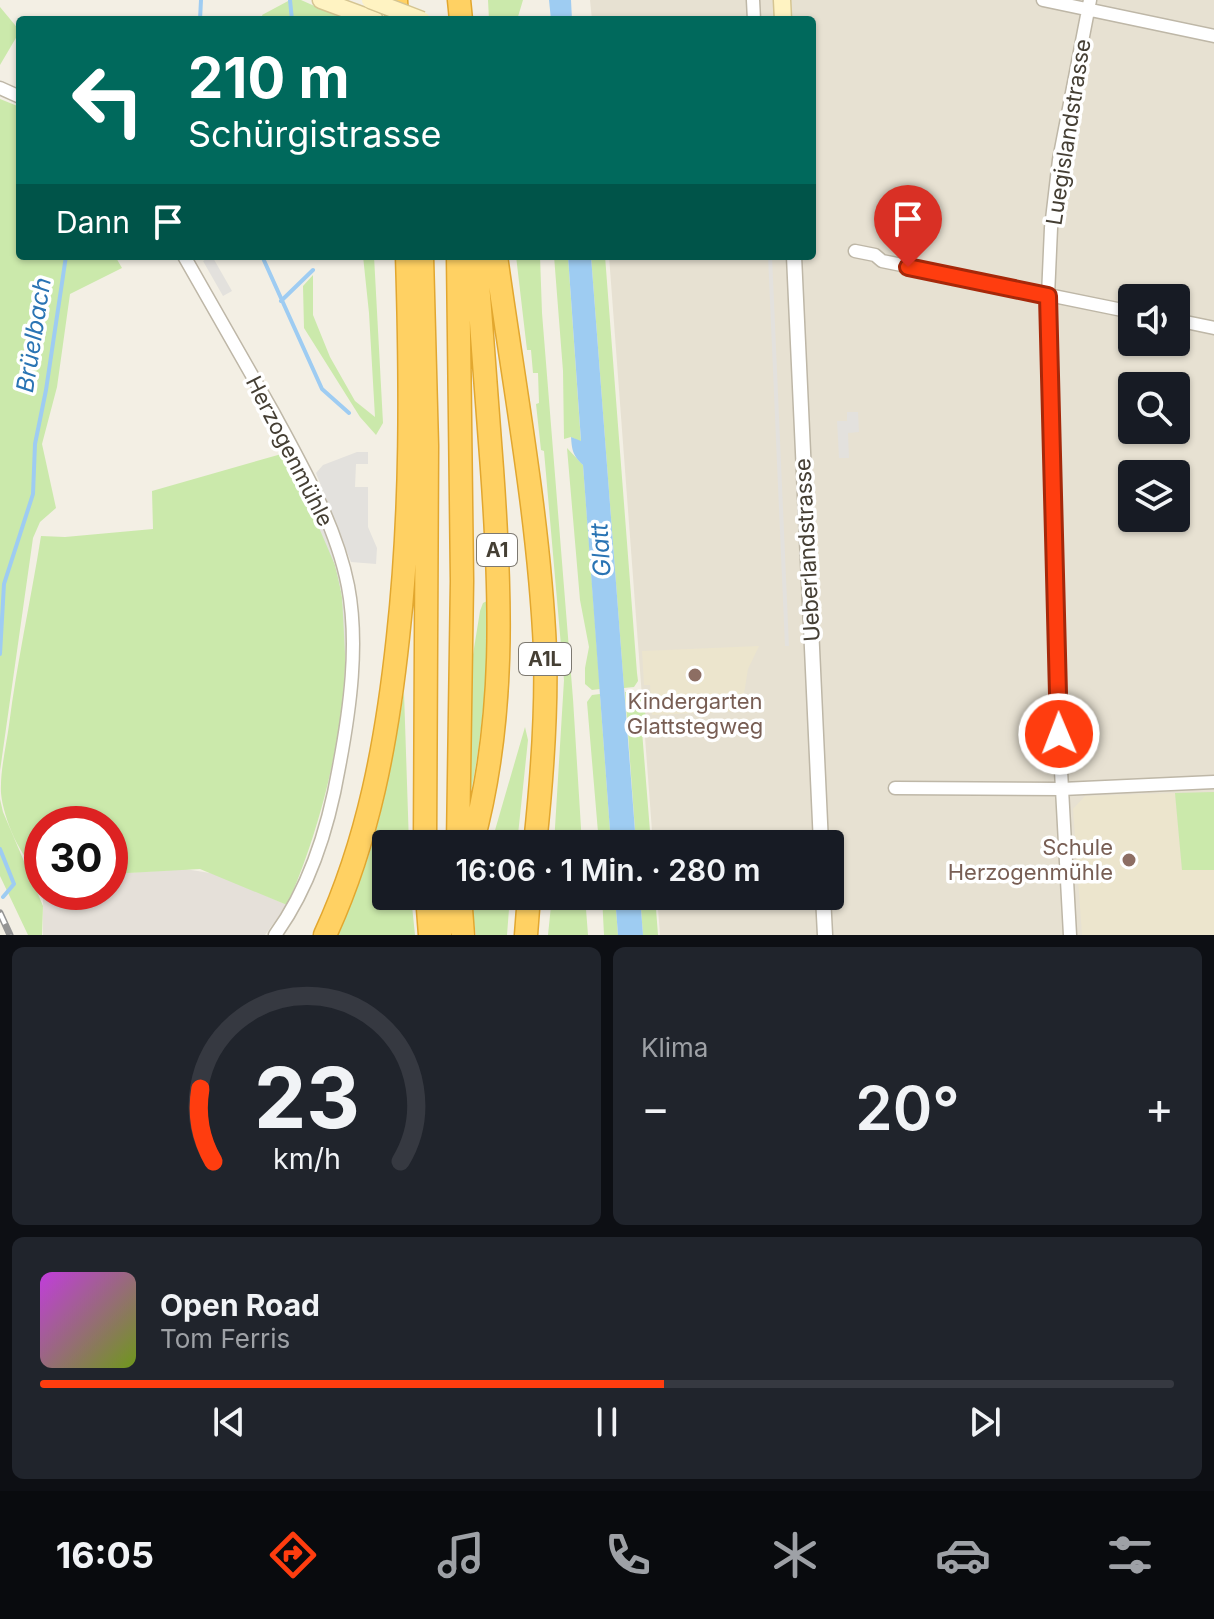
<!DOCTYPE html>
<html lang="de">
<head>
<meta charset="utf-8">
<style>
	:root { --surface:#171b24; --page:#20242c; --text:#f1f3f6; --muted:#9ea1a6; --line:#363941; --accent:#ff3d0f }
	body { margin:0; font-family:Inter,sans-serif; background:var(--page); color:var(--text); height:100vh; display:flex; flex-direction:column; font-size:30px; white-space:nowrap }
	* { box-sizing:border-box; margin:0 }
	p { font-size:26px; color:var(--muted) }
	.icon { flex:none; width:44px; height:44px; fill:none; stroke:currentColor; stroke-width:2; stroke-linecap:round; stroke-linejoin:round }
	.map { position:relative; height:935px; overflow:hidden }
	.drawer { display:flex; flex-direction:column; gap:12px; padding:12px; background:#0d0f14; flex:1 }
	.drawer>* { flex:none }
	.banner { position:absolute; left:16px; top:16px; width:800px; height:244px; border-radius:8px; box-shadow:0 2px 6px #0004; background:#00695c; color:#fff; overflow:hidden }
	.fabs { position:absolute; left:1118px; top:284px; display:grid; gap:16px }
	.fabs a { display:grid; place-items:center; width:72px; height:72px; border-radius:8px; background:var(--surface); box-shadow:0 2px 6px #0004; font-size:40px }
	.speed { position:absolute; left:24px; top:806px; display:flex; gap:16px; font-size:40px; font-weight:700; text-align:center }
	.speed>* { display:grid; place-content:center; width:104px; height:104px; border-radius:50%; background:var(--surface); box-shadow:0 2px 6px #0004; line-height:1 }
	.speed .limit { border:12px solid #d22; background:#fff; color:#111 }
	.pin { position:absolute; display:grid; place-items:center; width:68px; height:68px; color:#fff; margin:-82px -34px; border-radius:50% 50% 50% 0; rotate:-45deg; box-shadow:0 0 8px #0007 }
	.pin .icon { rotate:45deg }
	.me { position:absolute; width:88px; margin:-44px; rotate:359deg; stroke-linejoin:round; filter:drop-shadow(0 0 6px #0008) }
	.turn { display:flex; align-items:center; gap:28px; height:168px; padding:0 40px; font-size:36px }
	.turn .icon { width:104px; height:104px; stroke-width:2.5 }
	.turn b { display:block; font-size:56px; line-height:68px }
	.then { display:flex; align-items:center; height:76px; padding:0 40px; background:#0003; gap:16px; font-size:30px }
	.big { font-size:60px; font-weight:600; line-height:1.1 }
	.drawer .widget { flex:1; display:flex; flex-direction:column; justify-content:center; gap:12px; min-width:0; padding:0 28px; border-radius:12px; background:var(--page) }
	.drawer .dial { align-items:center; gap:0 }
	.dial svg { height:208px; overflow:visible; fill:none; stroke:var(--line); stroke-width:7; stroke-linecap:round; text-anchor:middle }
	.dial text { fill:var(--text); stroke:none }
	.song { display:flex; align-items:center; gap:24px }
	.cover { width:96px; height:96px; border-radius:12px; background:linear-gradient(135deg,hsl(290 70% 55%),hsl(80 70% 35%)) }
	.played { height:8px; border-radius:4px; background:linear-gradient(90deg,var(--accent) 55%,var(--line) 55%) }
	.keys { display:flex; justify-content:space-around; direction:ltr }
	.heat { display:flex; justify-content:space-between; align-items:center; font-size:44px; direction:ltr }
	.drawer .tiles { flex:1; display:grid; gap:12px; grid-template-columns:1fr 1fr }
	.widget:last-child { grid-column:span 2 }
	.trip { position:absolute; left:372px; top:830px; width:472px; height:80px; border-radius:8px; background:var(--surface); box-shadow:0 2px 6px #0004; font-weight:600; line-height:80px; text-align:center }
	.menu { display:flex; height:128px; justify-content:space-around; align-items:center; background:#090b0e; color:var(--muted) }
	.menu .icon { width:56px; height:56px }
	.menu .selected { color:var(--accent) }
	.menu b { font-size:36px; color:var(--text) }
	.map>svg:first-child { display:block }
	.residential { fill:#e7e1d2; fill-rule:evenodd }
	.industrial { fill:#e5e0d9 }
	.education { fill:#ece5cd }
	.green { fill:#cbe9ab }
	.parking { fill:#e3e1dd }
	.water { fill:#9eccf2 }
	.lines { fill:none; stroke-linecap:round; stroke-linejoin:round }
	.stream { stroke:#9eccf2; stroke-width:4 }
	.minor-casing { stroke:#beb7a7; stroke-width:15 }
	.tertiary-casing { stroke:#beb7a7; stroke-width:17 }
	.secondary-casing { stroke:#d5c592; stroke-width:19 }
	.motorway-casing { stroke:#e2a72f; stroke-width:25 }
	.minor { stroke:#fff; stroke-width:12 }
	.tertiary { stroke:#fff; stroke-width:14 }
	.secondary { stroke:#fff3c2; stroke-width:16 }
	.motorway { stroke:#ffd163; stroke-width:22 }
	.rail-casing { stroke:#949494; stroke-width:7 }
	.rail { stroke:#fff; stroke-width:4; stroke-dasharray:12; stroke-linecap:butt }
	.secondary-bridge-casing { stroke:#d5c592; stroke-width:19; stroke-linecap:butt }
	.secondary-bridge { stroke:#fff3c2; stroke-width:16 }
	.route-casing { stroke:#a6280a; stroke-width:20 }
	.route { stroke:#ff3d0f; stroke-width:14 }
	.education-dot { fill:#8d6e63; stroke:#fff; stroke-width:3 }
	.labels { text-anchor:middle; stroke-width:7; stroke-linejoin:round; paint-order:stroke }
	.shield { fill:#fff; stroke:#7d7971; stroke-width:2 }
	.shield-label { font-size:20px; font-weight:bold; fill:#453f34 }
	.street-label { font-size:22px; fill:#453f34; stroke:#fff }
	.education-label { font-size:22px; fill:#785e54; stroke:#fff }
	.water-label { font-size:24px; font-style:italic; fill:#2a74b4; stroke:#fff }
</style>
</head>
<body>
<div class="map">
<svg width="1214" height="935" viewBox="0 0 1214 935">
	<rect width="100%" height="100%" fill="#f3efe4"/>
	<!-- residential -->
	<path class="residential" d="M590 0H1214V935H660L657 896H830V844H653L609 256H812V20H592ZM1132 298H1176V342H1132ZM1132 386H1176V430H1132ZM1132 474H1176V518H1132Z"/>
	<!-- industrial -->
	<path class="industrial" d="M185 869 216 874 287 905 265 935H43V892H110V874Z"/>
	<!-- education -->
	<path class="education" d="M759 646 748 669 744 694 745 707 741 711 652 715 650 685H644L642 651Z
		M1175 793 1182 870H1214V935H1082L1073 809 1085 796Z"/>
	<!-- green -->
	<path class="green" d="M290 0H301L346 20H264L262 15Z
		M488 0H523L517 20H489Z
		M0 7 20 31 0 65Z
		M0 99 20 107V256H115L122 268 70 294 57 387 42 444 56 508 40 522 33 538 0 771Z
		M363 256H374L383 423 376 435 360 417 304 328 303 286 313 275V315L330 357 355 401 375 417 369 313Z
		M516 256H540L542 313 573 699 582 844H554L564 680 544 451 541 450 536 404 539 403 538 373H533L531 350H527Z
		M554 256H568L581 442 571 437 564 439 563 371Z
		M591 256H605L637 673 638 681 634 687 624 688Z
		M567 448 583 465 600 689 592 690 585 684V668L589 647 580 600Z
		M285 453C303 490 323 526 335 565 364 663 328 814 287 905L200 869 110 874V824H42V873C21 862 3 817 1 793 0 771 6 747 9 725 17 662 31 599 41 536L65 537 153 529 152 491Z
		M487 601C489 665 483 730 471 792L466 790 471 667 480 611 483 603Z
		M634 691 644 700 646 721 642 731 651 844H636L625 692Z
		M404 692 409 844H386V896H411L415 935H336C377 856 389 778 404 692Z
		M600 694 611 844H599L587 702 592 695Z
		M525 727 528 740 517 844H491Z
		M1214 792V870H1182L1175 793Z
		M0 799 3 812 43 906 42 935H28L0 876Z
		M473 896H510L507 935H476L471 903Z
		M552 896H585L588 935H548Z
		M602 896H615L618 935H604Z
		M640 896H655L658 935H643Z"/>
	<!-- parking -->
	<path class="parking" d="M212 256 232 291 223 296 203 261Z
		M768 256H772L789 646H785Z
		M847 412H858L859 432 848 433 849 458H839L837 421H847Z
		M357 452H368V464H356L355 487H368V527L377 548 376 564 351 562 316 473 323 465Z
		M296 463 314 499 344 581 349 654H345L342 596 335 565 292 465Z"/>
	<!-- water -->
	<path class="water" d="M549 0H571L572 20H551Z
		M568 256H591L636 844H611L583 465C573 455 572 451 571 437L581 441Z
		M615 896H640L643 935H618Z"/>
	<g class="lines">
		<!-- stream -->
		<path class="stream" d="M290 0 292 20
			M200 20 201 0
			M262 256 322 389 349 413
			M281 301 313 270
			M0 654 4 584 33 494 35 444 46 390 66 256
			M0 849 14 884 3 897"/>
		<!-- minor casing -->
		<g class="minor-casing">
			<path id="minor" d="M753 0 754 20
				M1043 0 1214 36
				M0 88 20 97
				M855 251 875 255 882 261 1132 312
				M184 256C214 308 244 361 274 414 303 468 336 525 348 586 359 644 350 709 339 767 329 825 310 887 275 935
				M1176 320 1214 328
				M895 788 1062 789 1214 782
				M1070 935 1059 734 1048 296 1051 228 1059 160 1090 0"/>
		</g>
		<!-- tertiary casing -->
		<g class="tertiary-casing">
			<path id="tertiary" d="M794 256 821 844
				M823 896 825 935"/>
		</g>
		<!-- secondary casing -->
		<g class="secondary-casing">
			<path id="secondary" d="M321 0 375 20
				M782 0 783 20"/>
		</g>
		<!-- motorway casing -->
		<g class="motorway-casing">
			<path id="motorway" d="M396 0 397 20
				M459 0 461 20
				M422 256 427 446 425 844
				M458 256 462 581 458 844
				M496 256C514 386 539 518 545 649 547 714 542 779 535 844
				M472 844C506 720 501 595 492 469 487 398 481 327 476 256
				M427 896 430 935
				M460 896 463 935
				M325 935C369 840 387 740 398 637 412 510 411 384 407 256
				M439 935 455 896
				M526 935 529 896"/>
		</g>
		<!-- minor -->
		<use href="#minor" class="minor"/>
		<!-- tertiary -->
		<use href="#tertiary" class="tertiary"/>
		<!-- secondary -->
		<use href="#secondary" class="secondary"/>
		<!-- motorway -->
		<use href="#motorway" class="motorway"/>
		<!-- rail casing -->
		<g class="rail-casing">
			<path id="rail" d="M0 913 10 935"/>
		</g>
		<!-- rail -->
		<use href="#rail" class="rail"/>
		<!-- secondary-bridge casing -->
		<g class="secondary-bridge-casing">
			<path id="secondary-bridge" d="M370 0 422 20"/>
		</g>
		<!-- secondary-bridge -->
		<use href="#secondary-bridge" class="secondary-bridge"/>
	</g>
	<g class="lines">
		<!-- route casing -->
		<g class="route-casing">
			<path id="route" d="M908 267 1048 296 1059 734"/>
		</g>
		<!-- route -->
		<use href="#route" class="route"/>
	</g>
	<!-- markers -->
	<g class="education-dot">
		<circle cx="695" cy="675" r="8"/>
		<circle cx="1129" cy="860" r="8"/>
	</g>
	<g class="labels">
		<!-- shield labels -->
		<g class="shield">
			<rect x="477" y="534" width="40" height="32" rx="6"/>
			<rect x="519" y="643" width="52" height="32" rx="6"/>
		</g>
		<g class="shield-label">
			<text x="497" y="557">A1</text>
			<text x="545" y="666">A1L</text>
		</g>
		<!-- street labels -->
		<g class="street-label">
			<text transform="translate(1068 132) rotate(-81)" y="8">Luegislandstrasse</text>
			<text transform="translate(290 451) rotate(63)" y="8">Herzogenmühle</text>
			<text transform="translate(807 550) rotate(-93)" y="8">Ueberlandstrasse</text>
		</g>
		<!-- education labels -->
		<g class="education-label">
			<text x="695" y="709">Kindergarten<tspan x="695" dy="25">Glattstegweg</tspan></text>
			<text x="1113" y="855" text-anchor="end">Schule<tspan x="1113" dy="25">Herzogenmühle</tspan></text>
		</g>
		<!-- water labels -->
		<g class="water-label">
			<text transform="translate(34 335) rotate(-81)" y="8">Brüelbach</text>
			<text transform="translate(601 550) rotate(-94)" y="8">Glatt</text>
		</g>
	</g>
</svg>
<div class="fabs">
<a><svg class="icon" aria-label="sound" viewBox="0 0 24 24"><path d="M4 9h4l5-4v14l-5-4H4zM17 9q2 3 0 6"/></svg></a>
<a><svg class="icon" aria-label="search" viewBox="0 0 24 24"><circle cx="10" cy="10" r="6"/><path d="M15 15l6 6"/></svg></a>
<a><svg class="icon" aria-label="layers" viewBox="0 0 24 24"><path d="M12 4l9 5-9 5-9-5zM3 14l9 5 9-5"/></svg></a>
</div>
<div class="speed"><div class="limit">30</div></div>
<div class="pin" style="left:908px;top:267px;background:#d93025"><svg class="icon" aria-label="arrive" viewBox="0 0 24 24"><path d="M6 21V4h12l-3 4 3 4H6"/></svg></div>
<svg class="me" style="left:1059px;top:734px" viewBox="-20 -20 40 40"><circle r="17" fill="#ff3d0f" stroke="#fff" stroke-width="3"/><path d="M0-11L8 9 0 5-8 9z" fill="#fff"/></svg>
<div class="trip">16:06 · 1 Min. · 280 m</div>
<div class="banner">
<div class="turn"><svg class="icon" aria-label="left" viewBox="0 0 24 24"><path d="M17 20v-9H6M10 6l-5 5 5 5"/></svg><div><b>210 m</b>Schürgistrasse</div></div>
<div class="then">Dann<svg class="icon" aria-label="arrive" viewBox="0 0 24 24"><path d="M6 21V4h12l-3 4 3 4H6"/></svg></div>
</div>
</div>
<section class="drawer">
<div class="tiles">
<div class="widget dial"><svg viewBox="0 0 100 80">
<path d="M14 69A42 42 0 1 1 86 69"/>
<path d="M14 69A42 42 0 0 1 9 41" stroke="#ff3d0f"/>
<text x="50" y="56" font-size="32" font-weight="700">23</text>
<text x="50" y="72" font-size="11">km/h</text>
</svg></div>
<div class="widget"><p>Klima</p>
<div class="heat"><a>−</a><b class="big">20°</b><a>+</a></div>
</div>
<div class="widget">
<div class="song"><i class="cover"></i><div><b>Open Road</b><p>Tom Ferris</p></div></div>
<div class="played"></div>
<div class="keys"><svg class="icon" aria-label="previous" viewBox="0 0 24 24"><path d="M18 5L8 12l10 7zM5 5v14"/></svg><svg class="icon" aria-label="pause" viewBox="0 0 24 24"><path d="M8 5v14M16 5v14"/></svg><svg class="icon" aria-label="next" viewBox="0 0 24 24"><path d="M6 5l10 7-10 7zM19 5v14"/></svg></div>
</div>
</div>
</section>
<nav class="menu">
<b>16:05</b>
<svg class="icon selected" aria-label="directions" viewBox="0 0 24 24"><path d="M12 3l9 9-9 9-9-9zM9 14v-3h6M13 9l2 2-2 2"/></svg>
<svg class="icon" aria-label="music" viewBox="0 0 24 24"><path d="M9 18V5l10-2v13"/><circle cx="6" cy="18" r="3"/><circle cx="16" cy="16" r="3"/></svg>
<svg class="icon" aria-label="phone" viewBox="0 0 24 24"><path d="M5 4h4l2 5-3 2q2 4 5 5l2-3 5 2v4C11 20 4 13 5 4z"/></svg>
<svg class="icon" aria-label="climate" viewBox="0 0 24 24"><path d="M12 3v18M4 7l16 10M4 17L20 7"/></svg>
<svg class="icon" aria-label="car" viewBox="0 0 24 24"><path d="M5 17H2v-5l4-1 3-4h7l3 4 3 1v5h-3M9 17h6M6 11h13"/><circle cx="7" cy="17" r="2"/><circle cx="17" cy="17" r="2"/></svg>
<svg class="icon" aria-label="filters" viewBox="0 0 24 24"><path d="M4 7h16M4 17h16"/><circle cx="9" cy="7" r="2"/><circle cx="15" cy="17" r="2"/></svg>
</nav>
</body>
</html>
